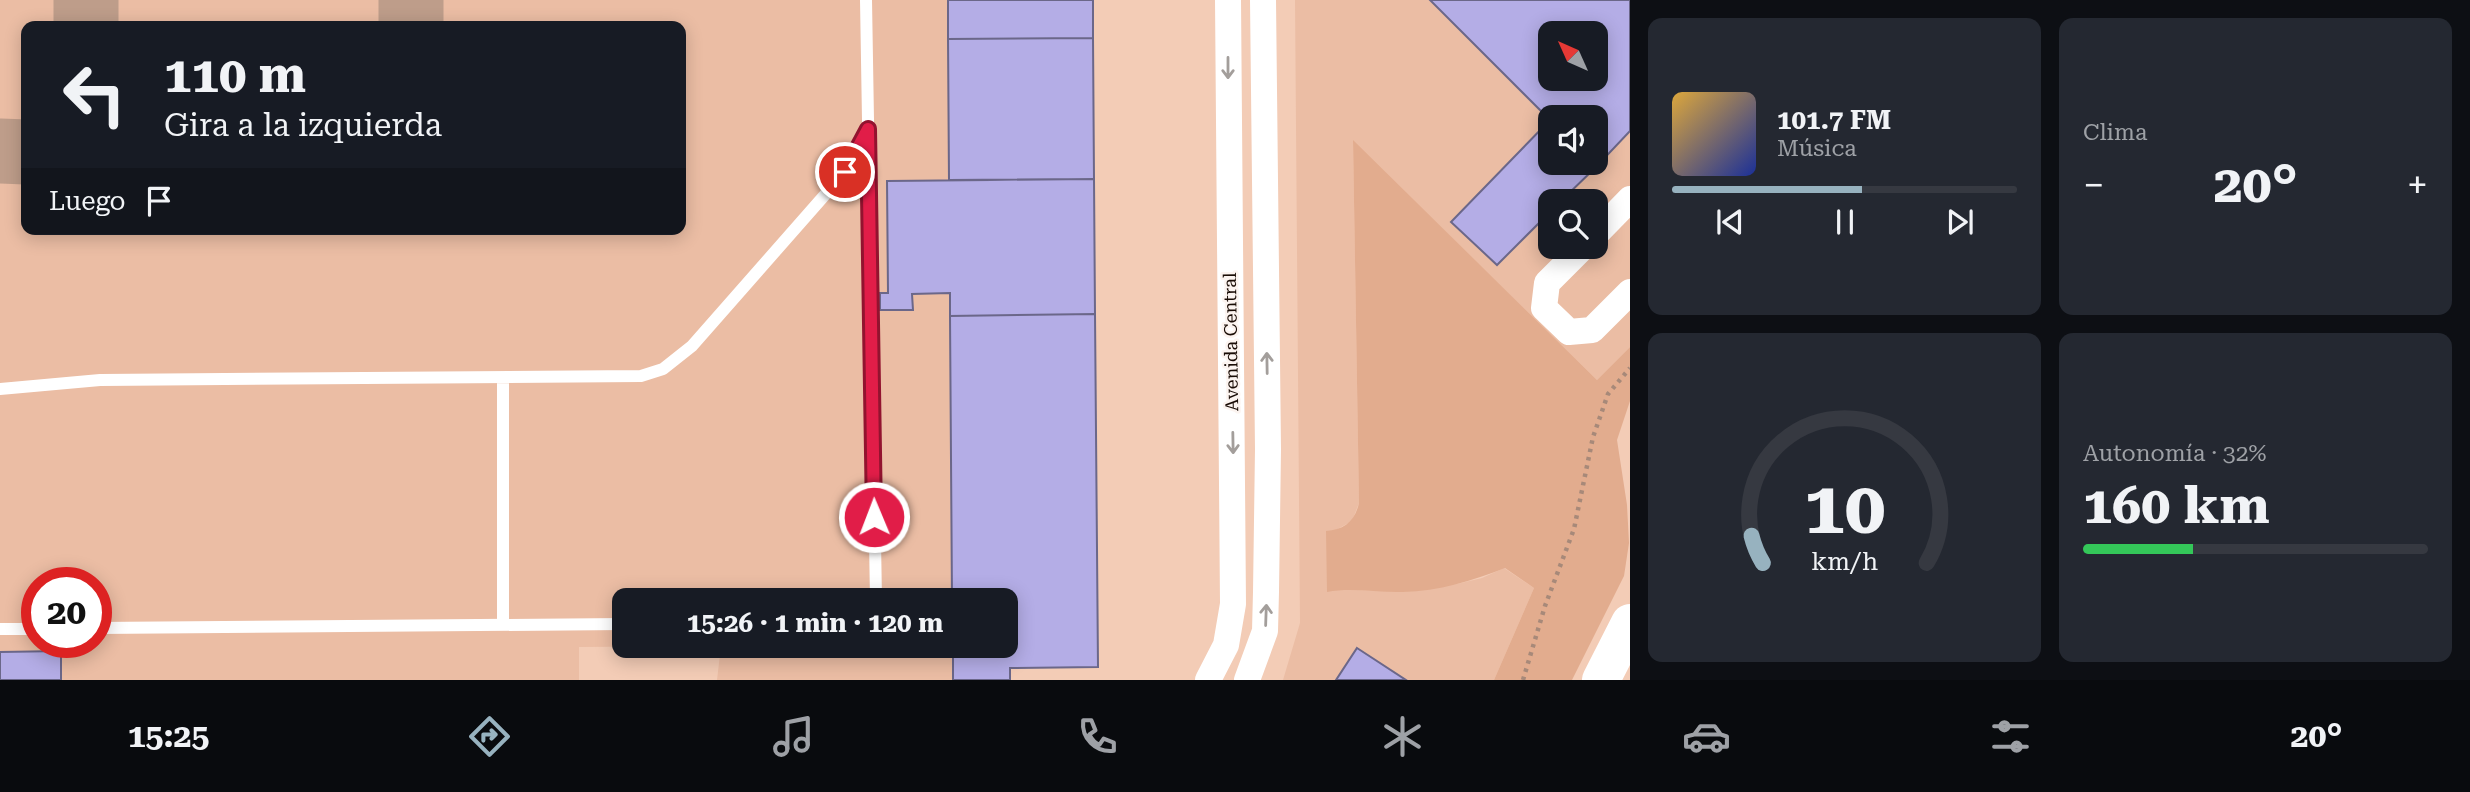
<!DOCTYPE html>
<html lang="es">
<head>
<meta charset="utf-8">
<style>
	:root { --surface:#171b24; --page:#242831; --text:#f1f3f6; --muted:#9ea1a6; --line:#363941; --accent:#97b2bf }
	body { margin:0; font-family:"Roboto Serif",serif; background:var(--page); color:var(--text); height:100vh; display:flex; flex-direction:column; font-size:26px; white-space:nowrap }
	* { box-sizing:border-box; margin:0 }
	p { font-size:23px; color:var(--muted) }
	.icon { flex:none; width:38px; height:38px; fill:none; stroke:currentColor; stroke-width:2; stroke-linecap:round; stroke-linejoin:round }
	.map { position:relative; flex:1; overflow:hidden }
	.drawer { display:flex; flex-direction:column; gap:18px; padding:18px; background:#0d0f14; width:840px }
	.drawer>* { flex:none }
	.hud { position:absolute; left:21px; top:21px; width:665px; height:214px; border-radius:14px; box-shadow:0 4px 18px #0003; background:#171b24; color:var(--text); overflow:hidden }
	.needle { width:46px; rotate:315deg }
	.fabs { position:absolute; left:1538px; top:21px; display:grid; gap:14px }
	.fabs a { display:grid; place-items:center; width:70px; height:70px; border-radius:14px; background:var(--surface); box-shadow:0 4px 18px #0003; font-size:35px }
	.speed { position:absolute; left:21px; top:567px; display:flex; gap:14px; font-size:35px; font-weight:700; text-align:center }
	.speed>* { display:grid; place-content:center; width:91px; height:91px; border-radius:50%; background:var(--surface); box-shadow:0 4px 18px #0003; line-height:1 }
	.speed .limit { border:10px solid #d22; background:#fff; color:#111 }
	.pin { position:absolute; display:grid; place-items:center; width:60px; height:60px; color:#fff; margin:-30px; border:4px solid #fff; border-radius:50%; box-shadow:0 2px 7px #0007 }
	.me { position:absolute; width:77px; margin:-38px; rotate:359deg; stroke-linejoin:round; filter:drop-shadow(0 0 5px #0008) }
	.turn { display:flex; align-items:center; gap:24px; height:147px; padding:0 28px; font-size:32px }
	.turn .icon { width:91px; height:91px; stroke-width:2.5 }
	.turn b { display:block; font-size:49px; line-height:60px }
	.then { display:flex; align-items:center; height:66px; padding:0 28px; background:#0003; gap:14px; font-size:26px }
	.big { font-size:52px; font-weight:700; line-height:1.1 }
	.drawer .widget { flex:1; display:flex; flex-direction:column; justify-content:center; gap:10px; min-width:0; padding:0 24px; border-radius:14px; background:var(--page) }
	.drawer .dial { align-items:center; gap:0 }
	.dial svg { height:182px; overflow:visible; fill:none; stroke:var(--line); stroke-width:7; stroke-linecap:round; text-anchor:middle }
	.dial text { fill:var(--text); stroke:none }
	.song { display:flex; align-items:center; gap:21px }
	.cover { width:84px; height:84px; border-radius:10px; background:linear-gradient(135deg,hsl(40 70% 55%),hsl(230 70% 35%)) }
	.played { height:7px; border-radius:4px; background:linear-gradient(90deg,var(--accent) 55%,var(--line) 55%) }
	.keys { display:flex; justify-content:space-around; direction:ltr }
	.heat { display:flex; justify-content:space-between; align-items:center; font-size:38px; direction:ltr }
	.charge { height:10px; border-radius:5px; background:linear-gradient(90deg,#34c759 32%,var(--line) 0) }
	.drawer .tiles { flex:1; display:grid; gap:18px; grid-template-columns:repeat(2,1fr) }
	.trip { position:absolute; left:612px; top:588px; width:406px; height:70px; border-radius:14px; background:var(--surface); box-shadow:0 4px 18px #0003; font-weight:700; line-height:70px; text-align:center }
	.menu { display:flex; height:112px; justify-content:space-around; align-items:center; background:#090b0e; color:var(--muted) }
	.menu .icon { width:49px; height:49px }
	.menu .selected { color:var(--accent) }
	.menu b { font-size:32px; color:var(--text) }
	main { display:flex; flex:1; min-height:0 }
	.map>svg:first-child { display:block }
	.built { fill:#ebbda4; fill-rule:evenodd }
	.green { fill:#e2ac8e }
	.lines { fill:none; stroke-linecap:round; stroke-linejoin:round }
	.taxiway { stroke:#be9d8a; stroke-width:65 }
	.building { fill:#b4ade6; stroke:#6b6789; stroke-width:2; fill-rule:evenodd }
	.path { stroke:#a78979; stroke-width:4.5; stroke-dasharray:3.5 5; stroke-linecap:butt }
	.lane { stroke:#fff; stroke-width:12 }
	.street { stroke:#fff; stroke-width:26 }
	.primary { stroke:#fff; stroke-width:38 }
	.oneway { stroke:#a39e9b }
	.route-casing { stroke:#92132f; stroke-width:18 }
	.route { stroke:#e11d48; stroke-width:12 }
	.labels { text-anchor:middle; stroke-width:5; stroke-linejoin:round; paint-order:stroke }
	.street-label { font-size:18px; fill:#190c05; stroke:#fcf4f0 }
</style>
</head>
<body>
<main>
<div class="map">
<svg width="1630" height="680" viewBox="0 0 1630 680">
	<rect width="100%" height="100%" fill="#f3ccb6"/>
	<!-- built -->
	<path class="built" d="M0 0H1093L1098 667 1011 668 1010 680H717L721 646 579 647V680H0ZM26 26H681V229H26ZM37 583H96V642H37ZM625 600H1006V646H625Z
		M1295 0H1630V347L1597 380 1353 141 1359 503 1352 521 1334 531 1327 591 1340 589 1401 592 1457 584 1482 578 1504 568 1534 588 1494 680H1283L1300 623ZM1550 33H1596V79H1550ZM1550 117H1596V163H1550ZM1550 201H1596V247H1550Z"/>
	<!-- green -->
	<path class="green" d="M1353 140 1597 380 1630 347V401L1617 440 1627 505 1629 543 1624 576 1572 680H1494L1534 588 1505 568C1472 581 1439 591 1403 592 1378 593 1352 587 1327 592L1326 531C1344 530 1355 521 1359 503Z"/>
	<g class="lines">
		<!-- taxiway -->
		<path class="taxiway" d="M86 0V26
			M411 26V0
			M0 151 26 152"/>
	</g>
	<!-- building -->
	<path class="building" d="M948 0H1093V38L948 39Z
		M1430 0H1630V131L1597 166 1593 163H1596V117H1550V120ZM1550 33H1596V79H1550Z
		M1093 38 1094 179 949 180 948 39Z
		M1550 120V163H1593L1597 166 1561 201H1550V212L1497 265 1451 222Z
		M1094 179 1095 314 950 316V293L912 294 913 310H880V293H888L887 181Z
		M1095 314 1098 667 1010 668V680H953V646H1006V600H952L950 316Z
		M1357 648 1406 680H1336Z
		M61 651V680H0V652Z"/>
	<g class="lines">
		<!-- path -->
		<path class="path" d="M1523 680 1545 606 1574 529 1593 437 1608 394 1630 368"/>
		<!-- lane -->
		<path class="lane" d="M866 0 876 600
			M0 389 100 380 641 376 663 369 692 346 845 172 868 129
			M503 625V378
			M96 628 625 624
			M0 629H37"/>
		<!-- street -->
		<path class="street" d="M1596 234 1630 199
			M1583 247 1547 283 1544 308 1569 332 1592 330 1630 292
			M1208 680 1226 645 1233 604 1228 0
			M1247 680 1265 631 1266 592 1268 449 1263 0"/>
		<!-- primary -->
		<path class="primary" d="M1601 680 1630 623"/>
	</g>
	<!-- one-way arrows -->
	<defs><path id="oneway-shaft" d="M-6 0H5M1.5-3L5.5 0L1.5 3" fill="none" stroke-width="1.6" stroke-linecap="round" stroke-linejoin="round" transform="scale(1.75)"/></defs>
	<g class="oneway">
		<use href="#oneway-shaft" transform="translate(1228 68) rotate(90)"/>
		<use href="#oneway-shaft" transform="translate(1267 363) rotate(-91)"/>
		<use href="#oneway-shaft" transform="translate(1233 443) rotate(89)"/>
		<use href="#oneway-shaft" transform="translate(1266 615) rotate(-88)"/>
	</g>
	<g class="lines">
		<!-- route casing -->
		<g class="route-casing">
			<path id="route" d="M845 172 868 129 874 517"/>
		</g>
		<!-- route -->
		<use href="#route" class="route"/>
	</g>
	<g class="labels">
		<!-- street labels -->
		<g class="street-label">
			<text transform="translate(1231 342) rotate(-91)" y="6">Avenida Central</text>
		</g>
	</g>
</svg>
<div class="fabs">
<a><svg class="needle" viewBox="-14 -14 28 28"><path d="M0-13l5 13h-10z" fill="#e53935"/><path d="M0 13l5-13h-10z" fill="#9ea1a6"/></svg></a>
<a><svg class="icon" aria-label="sound" viewBox="0 0 24 24"><path d="M4 9h4l5-4v14l-5-4H4zM17 9q2 3 0 6"/></svg></a>
<a><svg class="icon" aria-label="search" viewBox="0 0 24 24"><circle cx="10" cy="10" r="6"/><path d="M15 15l6 6"/></svg></a>
</div>
<div class="speed"><div class="limit">20</div></div>
<div class="pin" style="left:845px;top:172px;background:#d93025"><svg class="icon" aria-label="arrive" viewBox="0 0 24 24"><path d="M6 21V4h12l-3 4 3 4H6"/></svg></div>
<svg class="me" style="left:874px;top:517px" viewBox="-20 -20 40 40"><circle r="17" fill="#e11d48" stroke="#fff" stroke-width="3"/><path d="M0-11L8 9 0 5-8 9z" fill="#fff"/></svg>
<div class="trip">15:26 · 1 min · 120 m</div>
<div class="hud">
<div class="turn"><svg class="icon" aria-label="left" viewBox="0 0 24 24"><path d="M17 20v-9H6M10 6l-5 5 5 5"/></svg><div><b>110 m</b>Gira a la izquierda</div></div>
<div class="then">Luego<svg class="icon" aria-label="arrive" viewBox="0 0 24 24"><path d="M6 21V4h12l-3 4 3 4H6"/></svg></div>
</div>
</div>
<section class="drawer">
<div class="tiles">
<div class="widget">
<div class="song"><i class="cover"></i><div><b>101.7 FM</b><p>Música</p></div></div>
<div class="played"></div>
<div class="keys"><svg class="icon" aria-label="previous" viewBox="0 0 24 24"><path d="M18 5L8 12l10 7zM5 5v14"/></svg><svg class="icon" aria-label="pause" viewBox="0 0 24 24"><path d="M8 5v14M16 5v14"/></svg><svg class="icon" aria-label="next" viewBox="0 0 24 24"><path d="M6 5l10 7-10 7zM19 5v14"/></svg></div>
</div>
<div class="widget"><p>Clima</p>
<div class="heat"><a>−</a><b class="big">20°</b><a>+</a></div>
</div>
<div class="widget dial"><svg viewBox="0 0 100 80">
<path d="M14 69A42 42 0 1 1 86 69"/>
<path d="M14 69A42 42 0 0 1 9 57" stroke="#97b2bf"/>
<text x="50" y="56" font-size="32" font-weight="700">10</text>
<text x="50" y="72" font-size="11">km/h</text>
</svg></div>
<div class="widget"><p>Autonomía · 32%</p><b class="big">160 km</b><div class="charge"></div></div>
</div>
</section>
</main>
<nav class="menu">
<b>15:25</b>
<svg class="icon selected" aria-label="directions" viewBox="0 0 24 24"><path d="M12 3l9 9-9 9-9-9zM9 14v-3h6M13 9l2 2-2 2"/></svg>
<svg class="icon" aria-label="music" viewBox="0 0 24 24"><path d="M9 18V5l10-2v13"/><circle cx="6" cy="18" r="3"/><circle cx="16" cy="16" r="3"/></svg>
<svg class="icon" aria-label="phone" viewBox="0 0 24 24"><path d="M5 4h4l2 5-3 2q2 4 5 5l2-3 5 2v4C11 20 4 13 5 4z"/></svg>
<svg class="icon" aria-label="climate" viewBox="0 0 24 24"><path d="M12 3v18M4 7l16 10M4 17L20 7"/></svg>
<svg class="icon" aria-label="car" viewBox="0 0 24 24"><path d="M5 17H2v-5l4-1 3-4h7l3 4 3 1v5h-3M9 17h6M6 11h13"/><circle cx="7" cy="17" r="2"/><circle cx="17" cy="17" r="2"/></svg>
<svg class="icon" aria-label="filters" viewBox="0 0 24 24"><path d="M4 7h16M4 17h16"/><circle cx="9" cy="7" r="2"/><circle cx="15" cy="17" r="2"/></svg>
<b>20°</b>
</nav>
</body>
</html>
